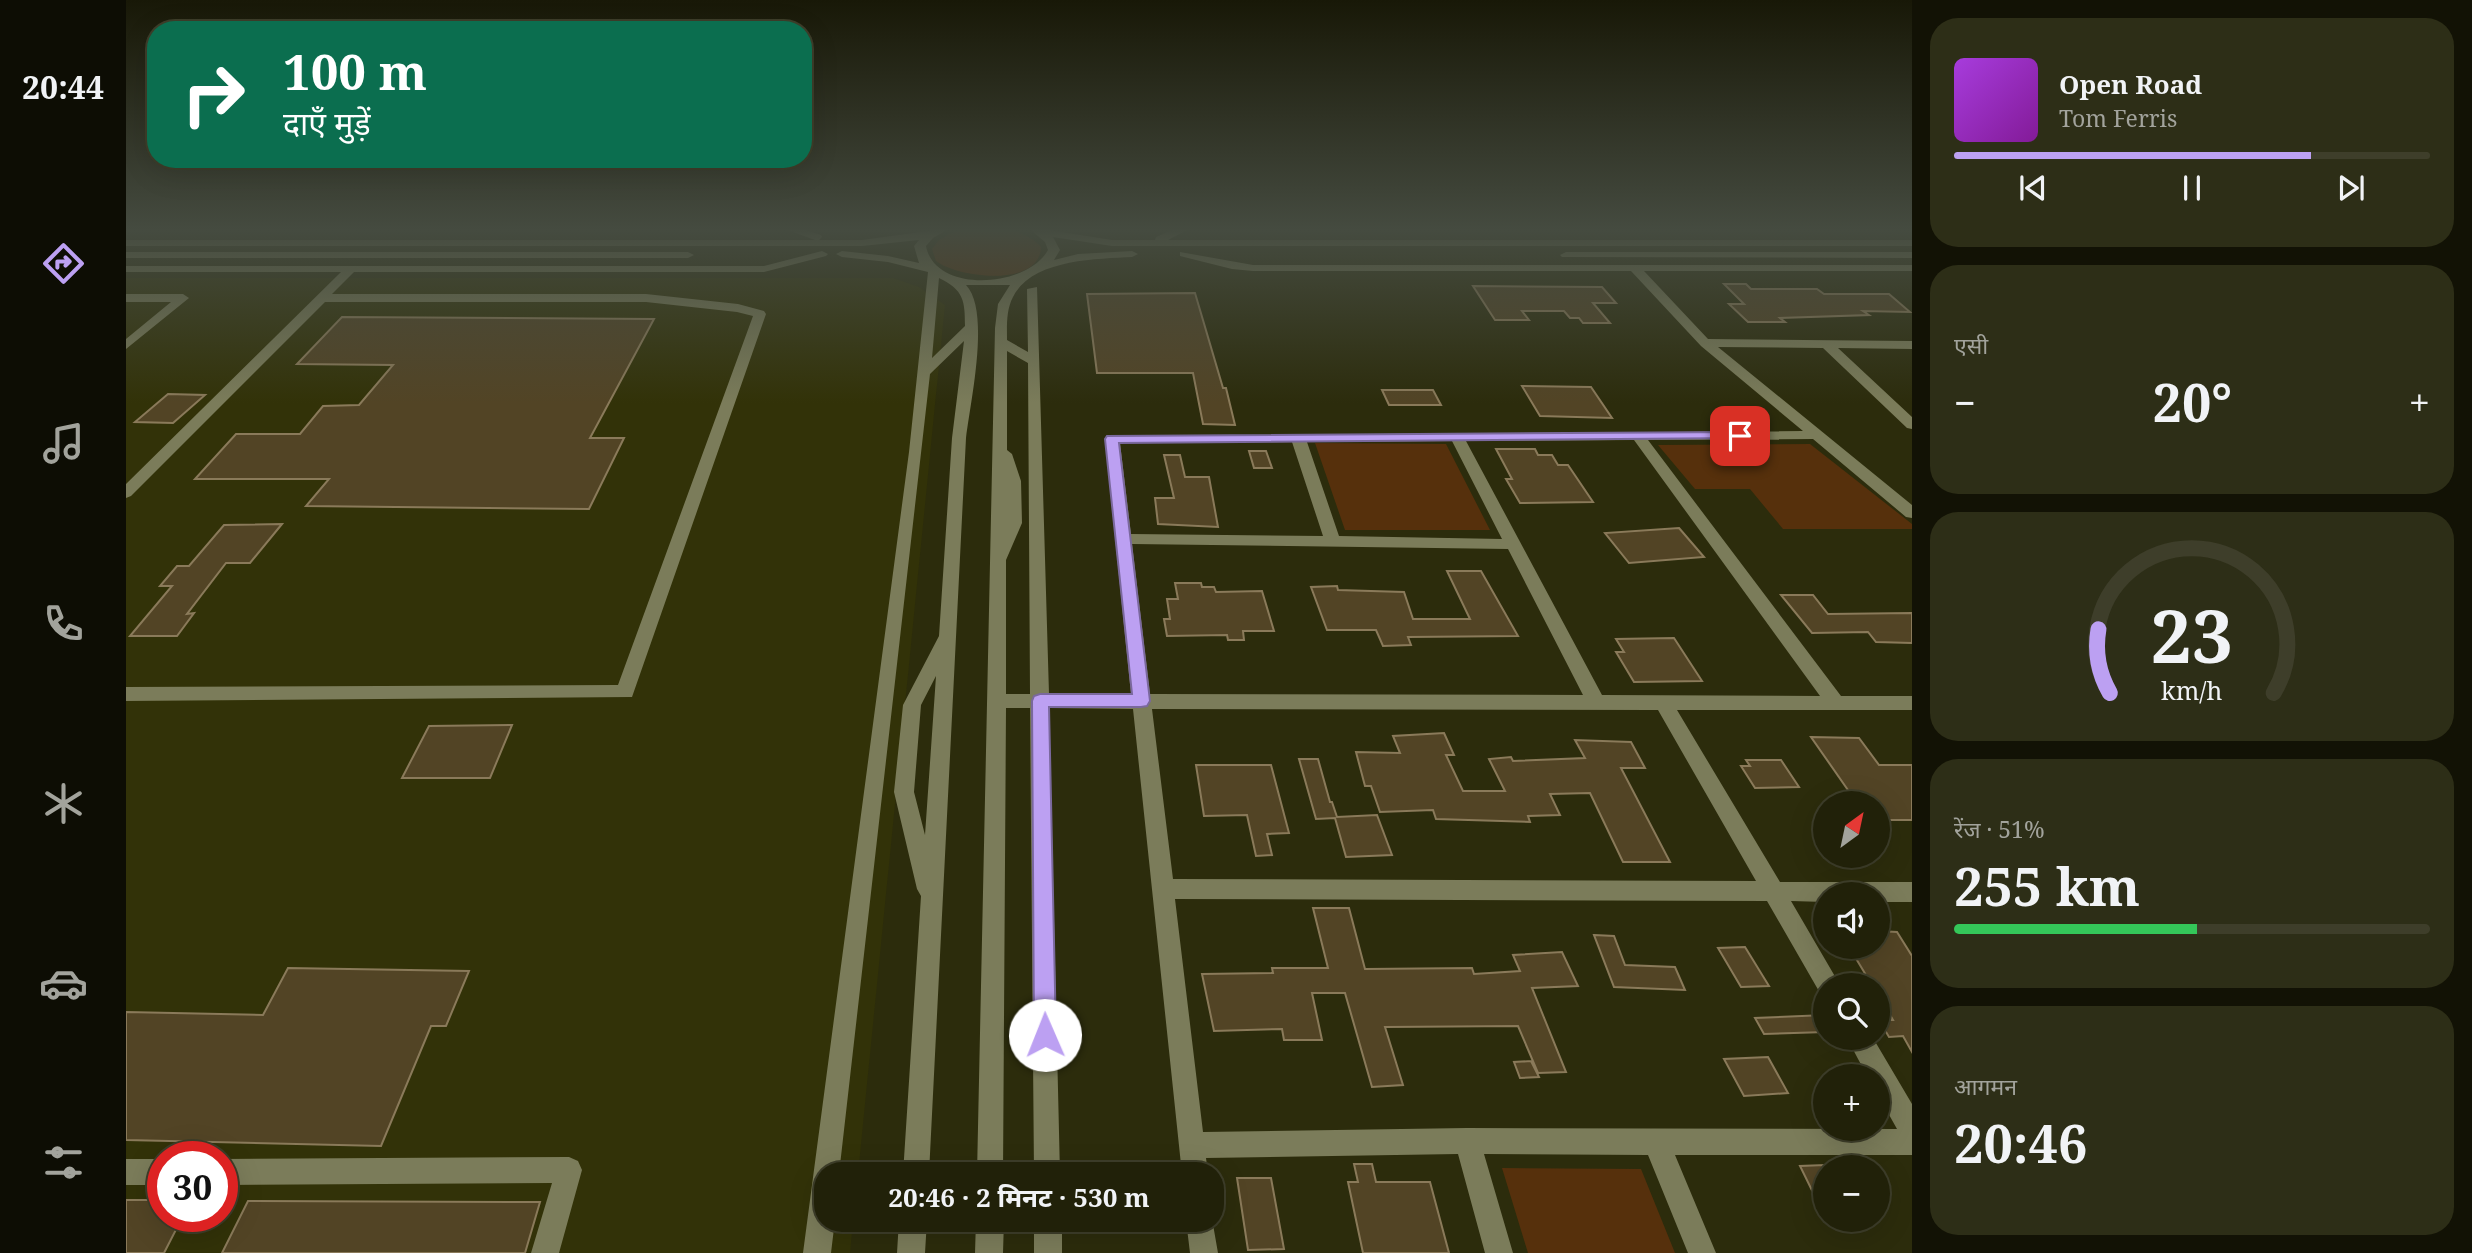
<!DOCTYPE html>
<html lang="hi">
<head>
<meta charset="utf-8">
<style>
	:root { --surface:#212109; --page:#2d2e17; --text:#f1f3f6; --muted:#a2a39c; --line:#3e3e2a; --accent:#bca0f2 }
	body { margin:0; font-family:"Noto Serif","Noto Sans Devanagari",serif; background:var(--page); color:var(--text); height:100vh; display:flex; flex-direction:column; font-size:26px; white-space:nowrap }
	* { box-sizing:border-box; margin:0 }
	p { font-size:23px; color:var(--muted) }
	.icon { flex:none; width:38px; height:38px; fill:none; stroke:currentColor; stroke-width:2; stroke-linecap:round; stroke-linejoin:round }
	.map { position:relative; flex:1; overflow:hidden }
	.side { display:flex; flex-direction:column; gap:18px; padding:18px; background:#121205; width:560px }
	.side>* { flex:none }
	.banner { position:absolute; left:21px; top:21px; width:665px; height:147px; border-radius:28px; box-shadow:0 7px 28px #0002,0 0 0 2px var(--line); background:#0b6e4f; color:#fff; overflow:hidden }
	.needle { width:46px; rotate:33deg }
	.fabs { position:absolute; left:1687px; top:791px; display:grid; gap:14px }
	.fabs a { display:grid; place-items:center; width:77px; height:77px; border-radius:50%; background:var(--surface); box-shadow:0 7px 28px #0002,0 0 0 2px var(--line); font-size:35px }
	.speed { position:absolute; left:21px; top:1141px; display:flex; gap:14px; font-size:35px; font-weight:700; text-align:center }
	.speed>* { display:grid; place-content:center; width:91px; height:91px; border-radius:50%; background:var(--surface); box-shadow:0 7px 28px #0002,0 0 0 2px var(--line); line-height:1 }
	.speed .limit { border:10px solid #d22; background:#fff; color:#111 }
	.pin { position:absolute; display:grid; place-items:center; width:60px; height:60px; color:#fff; margin:-30px; border-radius:14px; box-shadow:0 4px 10px #0006 }
	.me { position:absolute; width:77px; margin:-38px; rotate:359deg; stroke-linejoin:round; filter:drop-shadow(0 0 5px #0008) }
	.turn { display:flex; align-items:center; gap:24px; height:147px; padding:0 21px; font-size:32px }
	.turn .icon { width:91px; height:91px; stroke-width:2.5 }
	.turn b { display:block; font-size:49px; line-height:60px }
	.big { font-size:52px; font-weight:700; line-height:1.1 }
	.side .widget { flex:1; display:flex; flex-direction:column; justify-content:center; gap:10px; min-width:0; padding:0 24px; border-radius:28px; background:var(--page) }
	.side .dial { align-items:center; gap:0 }
	.dial svg { height:182px; overflow:visible; fill:none; stroke:var(--line); stroke-width:7; stroke-linecap:round; text-anchor:middle }
	.dial text { fill:var(--text); stroke:none }
	.song { display:flex; align-items:center; gap:21px }
	.cover { width:84px; height:84px; border-radius:10px; background:linear-gradient(135deg,hsl(280 70% 55%),hsl(290 70% 35%)) }
	.played { height:7px; border-radius:4px; background:linear-gradient(90deg,var(--accent) 75%,var(--line) 75%) }
	.keys { display:flex; justify-content:space-around; direction:ltr }
	.heat { display:flex; justify-content:space-between; align-items:center; font-size:38px; direction:ltr }
	.charge { height:10px; border-radius:5px; background:linear-gradient(90deg,#34c759 51%,var(--line) 0) }
	.trip { position:absolute; left:688px; top:1162px; width:410px; height:70px; border-radius:28px; background:var(--surface); box-shadow:0 7px 28px #0002,0 0 0 2px var(--line); font-weight:700; line-height:70px; text-align:center }
	main { display:flex; flex:1; min-height:0 }
	.dock { display:flex; flex-direction:column; width:126px; justify-content:space-around; align-items:center; background:#0d0d04; color:var(--muted) }
	.dock .icon { width:49px; height:49px }
	.dock .current { color:var(--accent) }
	.dock b { font-size:32px; color:var(--text) }
	.map>svg:first-child { display:block }
	.built { fill:#323208; fill-rule:evenodd }
	.green { fill:#56300c }
	.building { fill:#524425; stroke:#8a7a5a; stroke-width:2 }
	.lines { fill:none; stroke-linecap:round; stroke-linejoin:round }
	.minor { fill:#7b7c5a; fill-rule:evenodd }
	.route { fill:#bca0f2; stroke:#7a689d; stroke-width:2 }
</style>
</head>
<body>
<main>
<nav class="dock">
<b>20:44</b>
<svg class="icon current" aria-label="directions" viewBox="0 0 24 24"><path d="M12 3l9 9-9 9-9-9zM9 14v-3h6M13 9l2 2-2 2"/></svg>
<svg class="icon" aria-label="music" viewBox="0 0 24 24"><path d="M9 18V5l10-2v13"/><circle cx="6" cy="18" r="3"/><circle cx="16" cy="16" r="3"/></svg>
<svg class="icon" aria-label="phone" viewBox="0 0 24 24"><path d="M5 4h4l2 5-3 2q2 4 5 5l2-3 5 2v4C11 20 4 13 5 4z"/></svg>
<svg class="icon" aria-label="climate" viewBox="0 0 24 24"><path d="M12 3v18M4 7l16 10M4 17L20 7"/></svg>
<svg class="icon" aria-label="car" viewBox="0 0 24 24"><path d="M5 17H2v-5l4-1 3-4h7l3 4 3 1v5h-3M9 17h6M6 11h13"/><circle cx="7" cy="17" r="2"/><circle cx="17" cy="17" r="2"/></svg>
<svg class="icon" aria-label="filters" viewBox="0 0 24 24"><path d="M4 7h16M4 17h16"/><circle cx="9" cy="7" r="2"/><circle cx="15" cy="17" r="2"/></svg>
</nav>
<div class="map">
<svg width="1786" height="1253" viewBox="0 0 1786 1253">
	<rect width="100%" height="100%" fill="#2c2c0c"/>
	<!-- built -->
	<path class="built" d="M0 228H765L635 233H0Z
		M0 278H767L793 287 819 305 732 1174H700V1220H727L724 1253H0ZM37 1157H96V1216H37Z"/>
	<!-- green -->
	<path class="green" d="M842 228C870 228 895 226 915 247 914 288 832 278 810 261L806 249 813 240 823 234Z
		M1189 443 1320 444 1364 530H1219Z
		M1684 444 1786 524V529H1657L1624 489H1569L1532 445Z
		M1376 1168 1515 1169 1549 1253H1402Z"/>
	<!-- building -->
	<path class="building" d="M1598 284H1620L1625 289H1691L1698 294H1763L1784 312 1737 311 1743 315 1654 318 1659 322H1622L1603 304H1618Z
		M1347 286 1476 287 1490 303H1467L1484 323H1457L1453 318H1444L1438 311H1396L1403 320H1369Z
		M1069 293 1097 388H1100L1109 425 1077 424 1067 373H971L961 294Z
		M216 317 528 319 464 438H498L463 509 180 506 203 479H69L110 434H174L197 406 233 405 267 365 171 364Z
		M1396 386 1465 387 1486 418 1414 416Z
		M1256 390H1307L1315 405H1263Z
		M42 394 79 395 47 423 9 422Z
		M1370 449H1409L1412 455H1426L1432 465H1442L1467 502 1394 503 1380 479H1386Z
		M1123 451H1140L1146 468H1128Z
		M1038 455H1054L1059 477H1083L1092 527 1032 524 1029 498H1048Z
		M156 524 124 563H100L61 614 68 613 51 636H4L46 586H34L51 566H63L98 525Z
		M1553 528 1578 557 1503 563 1479 533Z
		M1321 571H1355L1392 636 1282 637 1285 645 1257 646 1250 630H1201L1185 587 1211 586 1212 590 1278 592 1287 619H1344Z
		M1049 583H1075L1076 587H1088L1090 592 1136 591 1148 631H1117L1118 640H1102L1101 635 1041 636 1038 619H1044L1041 599H1052Z
		M1655 595H1687L1702 614 1786 613V643L1750 642 1742 632 1686 633Z
		M1548 638 1576 681 1508 682 1490 652H1498L1490 639Z
		M386 725 364 778H276L303 726Z
		M1318 733 1328 755H1320L1337 791H1379L1363 759 1385 757 1387 761 1459 758 1449 740 1505 742 1519 768H1495L1544 862H1497L1464 793 1424 794 1434 815 1402 816 1404 822 1310 819 1307 810 1254 812 1245 786H1239L1230 752 1274 753 1267 736Z
		M1685 737 1733 738 1753 765H1786V820H1752V803H1731Z
		M1173 759H1192L1204 802H1206L1211 817 1251 815 1266 855 1220 857 1209 818 1190 819Z
		M1620 760H1655L1673 787 1629 788 1615 766H1624Z
		M1070 765H1145L1163 833 1141 834 1146 855 1130 856 1121 815 1078 816Z
		M1187 908H1223L1239 969 1346 968 1348 974 1394 971 1387 955 1436 952 1452 986 1406 988 1440 1072 1412 1073 1392 1026 1259 1027 1277 1085 1246 1087 1219 993H1186L1196 1040H1158L1156 1029 1088 1031 1076 974 1147 973 1146 968H1202Z
		M1752 931 1771 932 1786 956V1052L1777 1036 1763 1037 1753 1020H1767L1752 994V985H1746L1723 947H1752Z
		M1468 935 1488 936 1499 965 1549 967 1559 990 1488 987Z
		M1619 947 1643 986 1615 987 1592 948Z
		M162 968 343 971 320 1026H305L255 1146 0 1140V1012L137 1015Z
		M1699 1015V1032L1638 1034 1629 1018Z
		M1642 1057 1662 1093 1618 1096 1598 1059Z
		M1405 1061 1413 1077 1394 1078 1388 1062Z
		M1228 1164H1246L1250 1182H1304L1323 1253H1237L1222 1182H1232Z
		M1699 1165V1217L1674 1166Z
		M1111 1178H1145L1158 1249 1122 1250Z
		M0 1200H37V1216H57L38 1253H0Z
		M122 1201 414 1202 399 1253H96Z"/>
	<g class="lines">
		<!-- minor -->
		<path class="minor" d="M656 228H673L695 235 696 237 693 240H736L824 228 807 238 800 246C809 294 901 288 922 250L919 242 906 231 910 228 986 240H1029L1030 237 1051 228H1065L1042 240H1786V246H986L927 237 934 250 928 260 952 254 1006 251 1012 254 1006 257C970 259 906 259 887 297 880 310 881 326 881 340L902 352 901 289 911 287 923 694H1005L979 439 981 436 1677 431 1575 346 1505 271H1127L1106 269 1054 256V252L1127 265H1786V271H1518L1582 339 1786 341V349L1712 348 1786 417V429L1781 428 1697 348 1592 347 1786 505V518L1780 517 1687 439 1522 440 1715 696H1786V710H1551L1654 882H1786V902H1752V894H1699V902L1665 901 1714 985H1699V995L1694 993 1641 901 1049 899 1077 1132 1341 1128 1771 1129 1752 1095V1076H1741L1721 1038H1747L1786 1104V1155H1549L1590 1253H1562L1522 1155 1358 1154 1387 1253H1359L1332 1154 1080 1158 1082 1174H1056L1007 709 923 708 934 1174H908L904 708H880L877 1174H851L869 328 872 304 884 285H840C865 311 844 403 840 438L803 1174H777L795 896 791 889 768 792 777 705 813 636 826 438 838 341 804 374 713 1174H700V1220H709L705 1253H677L783 452 802 272 762 262 716 257 710 254 716 251 762 256 793 263 788 246 793 240 736 246H0V240H689ZM813 278C838 290 839 301 839 326L806 358ZM881 351 902 363 904 694H880V560L896 523 895 481 886 454 881 450ZM1508 440 1694 696 1476 695 1340 441ZM1326 441 1376 539 1213 536 1181 442ZM1166 442 1197 536 1005 534 994 443ZM1006 544 1382 549 1457 695 1024 694ZM810 676 799 835 788 792 795 705ZM1026 709 1532 710 1630 881 1047 879Z
			M696 251 702 254 700 256 638 272H228L206 294H520L612 304 638 311 640 314 506 697 0 701V687L492 685 627 316 611 312 520 302H199L5 496 0 498V484L215 272H0V266H638Z
			M0 252H562L568 255 562 258H0Z
			M1440 252H1786V258L1436 257 1434 255Z
			M0 294H57L63 298 0 349V339L45 302H0Z
			M443 1157 452 1161 456 1170 433 1253H405L426 1183 96 1185V1159Z
			M0 1159H37V1185H0Z
			M1085 1213 1092 1253H1064L1060 1220H1085Z
			M773 1220H801L799 1253H771Z
			M850 1220H878L877 1253H849Z
			M908 1220H936V1253H908Z"/>
	</g>
	<!-- sky -->
	<linearGradient id="sky" x2="0" y2="1"><stop stop-color="#181807"/><stop offset="0.57" stop-color="#454b40"/><stop offset="1" stop-color="#454b40" stop-opacity="0"/></linearGradient>
	<rect width="1786" height="403" fill="url(#sky)"/>
	<!-- route -->
	<path class="route" d="M1614 432 1618 433V438L993 443 1024 701 1021 706 1015 707H923L930 1035 927 1043 919 1046 911 1043 908 1035 906 701 908 696 914 694H1006L979 439 981 436Z"/>
</svg>
<div class="fabs">
<a><svg class="needle" viewBox="-14 -14 28 28"><path d="M0-13l5 13h-10z" fill="#e53935"/><path d="M0 13l5-13h-10z" fill="#a2a39c"/></svg></a>
<a><svg class="icon" aria-label="sound" viewBox="0 0 24 24"><path d="M4 9h4l5-4v14l-5-4H4zM17 9q2 3 0 6"/></svg></a>
<a><svg class="icon" aria-label="search" viewBox="0 0 24 24"><circle cx="10" cy="10" r="6"/><path d="M15 15l6 6"/></svg></a>
<a>+</a>
<a>−</a>
</div>
<div class="speed"><div class="limit">30</div></div>
<div class="pin" style="left:1614px;top:436px;background:#d93025"><svg class="icon" aria-label="arrive" viewBox="0 0 24 24"><path d="M6 21V4h12l-3 4 3 4H6"/></svg></div>
<svg class="me" style="left:919px;top:1035px" viewBox="-20 -20 40 40"><circle r="19" fill="#fff"/><path d="M0-13L10 11 0 6-10 11z" fill="#bca0f2"/></svg>
<div class="trip">20:46 · 2 मिनट · 530 m</div>
<div class="banner">
<div class="turn"><svg class="icon" aria-label="right" viewBox="0 0 24 24"><path d="M7 20v-9h11M14 6l5 5-5 5"/></svg><div><b>100 m</b>दाएँ मुड़ें</div></div>
</div>
</div>
<section class="side">
<div class="widget">
<div class="song"><i class="cover"></i><div><b>Open Road</b><p>Tom Ferris</p></div></div>
<div class="played"></div>
<div class="keys"><svg class="icon" aria-label="previous" viewBox="0 0 24 24"><path d="M18 5L8 12l10 7zM5 5v14"/></svg><svg class="icon" aria-label="pause" viewBox="0 0 24 24"><path d="M8 5v14M16 5v14"/></svg><svg class="icon" aria-label="next" viewBox="0 0 24 24"><path d="M6 5l10 7-10 7zM19 5v14"/></svg></div>
</div>
<div class="widget"><p>एसी</p>
<div class="heat"><a>−</a><b class="big">20°</b><a>+</a></div>
</div>
<div class="widget dial"><svg viewBox="0 0 100 80">
<path d="M14 69A42 42 0 1 1 86 69"/>
<path d="M14 69A42 42 0 0 1 9 41" stroke="#bca0f2"/>
<text x="50" y="56" font-size="32" font-weight="700">23</text>
<text x="50" y="72" font-size="11">km/h</text>
</svg></div>
<div class="widget"><p>रेंज · 51%</p><b class="big">255 km</b><div class="charge"></div></div>
<div class="widget"><p>आगमन</p><b class="big">20:46</b></div>
</section>
</main>
</body>
</html>
